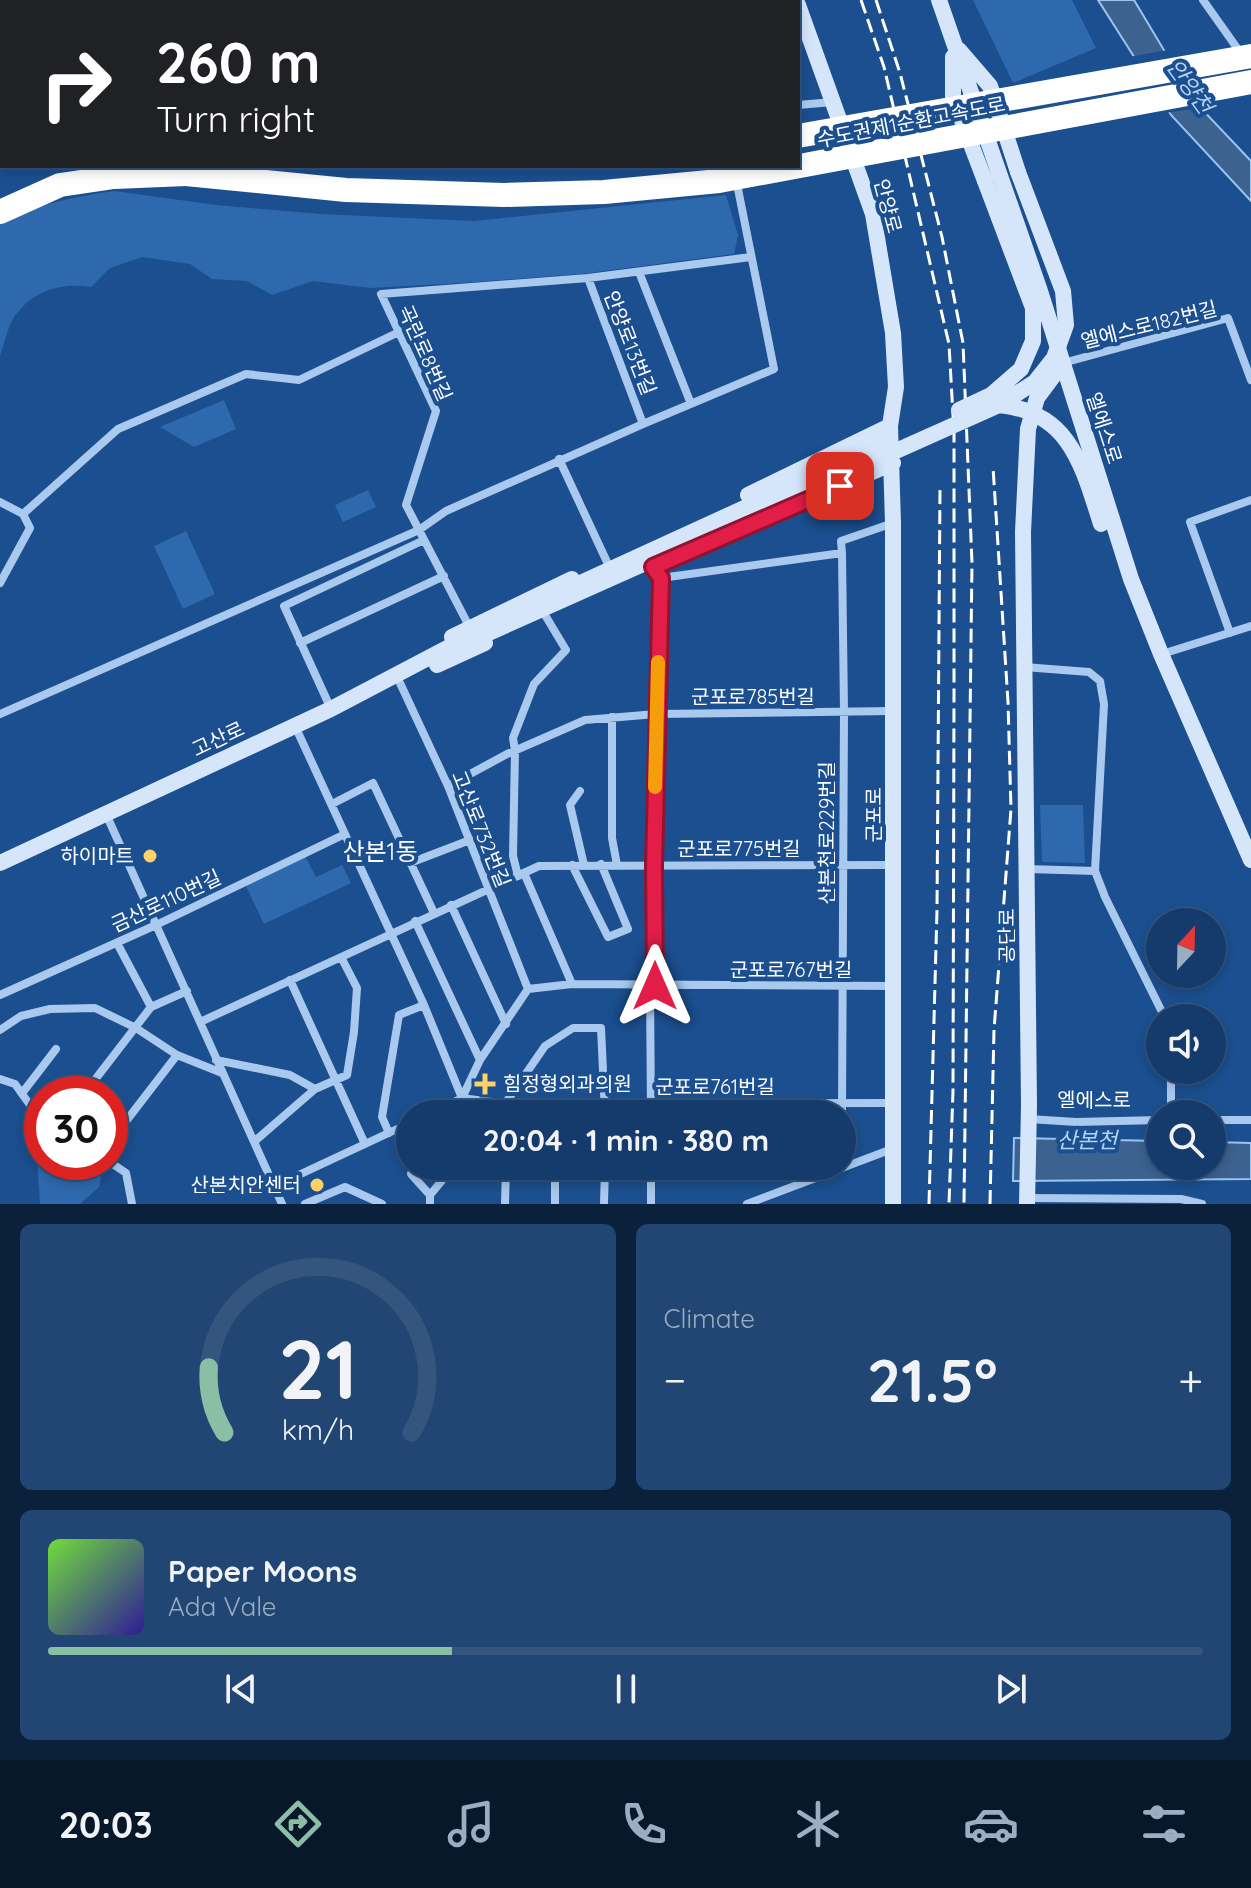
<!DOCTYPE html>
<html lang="en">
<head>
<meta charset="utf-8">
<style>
	:root { --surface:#143b6b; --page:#214673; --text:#f1f3f6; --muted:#9dadc1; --line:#33557e; --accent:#8abfa5 }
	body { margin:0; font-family:Quicksand,"Noto Sans KR",sans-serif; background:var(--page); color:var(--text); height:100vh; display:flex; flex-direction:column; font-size:30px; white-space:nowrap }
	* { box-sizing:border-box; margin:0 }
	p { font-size:26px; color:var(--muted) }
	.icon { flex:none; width:44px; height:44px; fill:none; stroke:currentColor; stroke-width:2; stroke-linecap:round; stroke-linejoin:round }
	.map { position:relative; height:1204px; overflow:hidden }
	.panel { display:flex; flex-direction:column; gap:20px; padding:20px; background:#0b203b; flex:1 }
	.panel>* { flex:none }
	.guide { position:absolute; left:0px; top:0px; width:800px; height:168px; box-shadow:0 4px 12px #0003,0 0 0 2px var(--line); background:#202124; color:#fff; overflow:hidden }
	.needle { width:52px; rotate:22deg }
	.controls { position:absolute; left:1146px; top:908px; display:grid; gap:16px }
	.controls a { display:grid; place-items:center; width:80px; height:80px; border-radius:50%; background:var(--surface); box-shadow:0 4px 12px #0003,0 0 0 2px var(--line); font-size:40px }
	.speed { position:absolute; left:24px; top:1076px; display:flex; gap:16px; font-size:40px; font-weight:700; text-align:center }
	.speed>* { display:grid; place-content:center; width:104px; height:104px; border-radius:50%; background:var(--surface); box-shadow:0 4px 12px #0003,0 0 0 2px var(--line); line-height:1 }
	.speed .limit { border:12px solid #d22; background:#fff; color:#111 }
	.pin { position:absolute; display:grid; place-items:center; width:68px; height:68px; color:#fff; margin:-34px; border-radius:16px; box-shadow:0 4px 12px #0006 }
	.me { position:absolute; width:88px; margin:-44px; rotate:0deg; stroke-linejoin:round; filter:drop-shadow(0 0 6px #0008) }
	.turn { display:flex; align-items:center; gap:28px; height:168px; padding:0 24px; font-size:36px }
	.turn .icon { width:104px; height:104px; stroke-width:2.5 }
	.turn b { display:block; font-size:56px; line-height:68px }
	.big { font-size:60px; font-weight:700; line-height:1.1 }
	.panel .widget { flex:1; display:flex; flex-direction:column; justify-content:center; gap:12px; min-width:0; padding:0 28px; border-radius:12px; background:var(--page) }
	.panel .dial { align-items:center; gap:0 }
	.dial svg { height:208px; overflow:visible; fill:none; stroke:var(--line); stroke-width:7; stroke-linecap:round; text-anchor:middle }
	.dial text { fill:var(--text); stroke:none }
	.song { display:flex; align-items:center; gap:24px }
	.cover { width:96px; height:96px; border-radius:12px; background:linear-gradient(135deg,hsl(100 70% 55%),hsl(250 70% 35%)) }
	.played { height:8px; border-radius:4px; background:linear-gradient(90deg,var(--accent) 35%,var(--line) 35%) }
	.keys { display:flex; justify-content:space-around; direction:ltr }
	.heat { display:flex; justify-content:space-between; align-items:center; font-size:44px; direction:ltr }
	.panel .tiles { flex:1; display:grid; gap:20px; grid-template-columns:1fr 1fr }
	.widget:last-child { grid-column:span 2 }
	.trip { position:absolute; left:396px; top:1100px; width:460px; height:80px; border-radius:40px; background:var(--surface); box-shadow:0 4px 12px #0003,0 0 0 2px var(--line); font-weight:700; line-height:80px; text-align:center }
	.tabs { display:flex; height:128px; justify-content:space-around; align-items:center; background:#08182b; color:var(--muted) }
	.tabs .icon { width:56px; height:56px }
	.tabs .current { color:var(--accent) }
	.tabs b { font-size:36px; color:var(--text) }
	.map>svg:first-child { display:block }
	.green { fill:#2e69ad }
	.water { fill:#3c6290; stroke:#9cc4f0; stroke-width:2 }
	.pier { fill:#1b4f8f }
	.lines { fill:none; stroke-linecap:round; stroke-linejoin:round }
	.street { stroke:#a9c9ee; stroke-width:8 }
	.secondary { stroke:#d6e6fa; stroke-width:16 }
	.highway { stroke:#fff; stroke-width:24 }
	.rail { stroke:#fff; stroke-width:3; stroke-dasharray:14 6; stroke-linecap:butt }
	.secondary-bridge { stroke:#d6e6fa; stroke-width:16 }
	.highway-bridge { stroke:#fff; stroke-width:24 }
	.route-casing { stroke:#92132f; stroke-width:20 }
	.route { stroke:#e11d48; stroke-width:14 }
	.slow { stroke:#f59e0b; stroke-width:14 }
	.poi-dot { fill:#ffd166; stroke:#1b4f8f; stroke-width:3 }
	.labels { text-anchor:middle; stroke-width:8; stroke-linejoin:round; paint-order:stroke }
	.street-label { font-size:20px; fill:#fff; stroke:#1b4f8f }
	.poi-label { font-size:20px; fill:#fff; stroke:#1b4f8f; text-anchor:end }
	.water-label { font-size:22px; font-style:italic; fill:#b5d3f5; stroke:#1b4f8f }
	.quarter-label { font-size:24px; fill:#fff; stroke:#1b4f8f }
</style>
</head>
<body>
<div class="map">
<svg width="1251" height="1204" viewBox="0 0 1251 1204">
	<rect width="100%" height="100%" fill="#1b4f8f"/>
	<!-- green -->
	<path class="green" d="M0 0H360V2H2V38Z
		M973 0H1072L1096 48 1013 83Z
		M114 191 216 205 320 214 474 221 726 195 738 235 734 254 581 274 462 283 370 288 313 281 272 295 247 281 212 279 190 264 142 257 110 268 91 287C60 282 31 291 13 319 7 330 4 344 0 356V224C35 204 74 197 114 191Z
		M224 400 236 429 194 447 160 427Z
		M368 490 376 507 343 522 335 505Z
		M186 531 215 594 183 609 154 546Z
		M1040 805H1083L1085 863 1042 862Z
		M305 856 316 877 342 865 351 883 264 924 245 884Z
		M34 1115 42 1120V1162H100L103 1166 99 1187 80 1204H40Z"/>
	<!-- water -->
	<path class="water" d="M1098 0H1134L1195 102 1251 161V201L1171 115Z
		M1014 1138 1160 1141V1166H1212V1142L1251 1143V1179L1013 1181Z"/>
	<!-- pier -->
	<path class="pier" d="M1168 50 1198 100 1205 107 1165 113 1129 57Z"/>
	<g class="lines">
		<!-- street -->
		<path class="street" d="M430 0V2
			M535 0V2
			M586 0V2
			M688 0 689 2
			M1203 0 1242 55
			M638 2 660 0
			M798 105 833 102
			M639 272 691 404
			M588 278 643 424 774 369 736 179
			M1063 363 1228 318 1251 380
			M559 459 607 562
			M0 502 23 514 118 429 246 374 299 380 399 332
			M842 553 844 712 842 1114
			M653 567 661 578 842 553 841 541 893 523
			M0 583 30 528 23 514
			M470 628 406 505 436 411 381 294 588 278 751 257
			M1230 633 1190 522 1251 500
			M300 643 444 576
			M1162 654 1251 626
			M1024 667 1089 672 1100 681 1104 704 1095 871 1105 897 1165 1018
			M400 683 448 786 528 989
			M331 709 284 606 424 540
			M0 714 419 530 446 511 643 424
			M612 717V838L617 865
			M295 726 424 1005 462 1098
			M448 786 507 754 585 720 656 714 893 711
			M580 791 570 805 584 865
			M332 804 373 783 434 913
			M106 814 282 1204
			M410 863 470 840
			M572 865 608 937 628 929 601 864
			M1027 869 1095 871
			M524 873 572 984
			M518 876 513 856 515 751 513 738 534 684 566 650 545 615
			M451 905 506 1024
			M415 921 480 1060
			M290 980 365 1144
			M650 986 651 1114
			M655 986 654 865 661 578
			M0 995 156 925 345 834
			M151 1007 187 991
			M200 1022 539 866 893 865
			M0 1030 21 1016 50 1009 95 1008 136 1028 177 1055 222 1073
			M216 1060 290 1075 315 1089 347 1075 354 1032 357 988 341 957
			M1171 1070V1114
			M0 1079 15 1084 30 1105 42 1112
			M23 1092 56 1049
			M84 1094 151 1007 117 943
			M462 1098 480 1060 528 989 572 984 893 986
			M430 1114 462 1098 507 1104 893 1103
			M498 1114 545 1046 573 1028H601L605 1114
			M1029 1119 1076 1122 1160 1120
			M1212 1120H1251
			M389 1133 382 1117 399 1015 424 1005
			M255 1141 315 1089
			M110 1142 177 1055
			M110 1162 126 1173 132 1204
			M414 1166 411 1174 430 1195
			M275 1186 410 1123
			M1027 1198 1181 1199 1202 1204
			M305 1204 345 1187 382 1204
			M430 1204V1195L454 1166
			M505 1204 506 1166
			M555 1204V1166
			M604 1204 605 1166
			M651 1204V1166
			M747 1204 892 1149"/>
		<!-- secondary -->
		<path class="secondary" d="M939 0 1039 288 1131 579 1161 654 1251 860
			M798 5 873 214 893 333 896 387 890 426 893 523V1204
			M959 50 990 86 1018 172
			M953 57V97L985 181
			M748 495 890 426
			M725 536 893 463
			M563 591 882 445
			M452 637 572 579
			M437 665 485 643
			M0 863 331 709 451 646 462 638
			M1027 1204 1029 1105 1023 532 1028 429 1037 398 1063 363"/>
		<!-- highway -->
		<path class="highway" d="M0 62H2
			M0 136H2
			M0 212 60 185 114 177 186 174"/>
		<!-- rail -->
		<path class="rail" d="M861 0 884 67 949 344 954 433V693L953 1091 949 1204
			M876 0 900 73 942 237 963 343 972 563 964 1204
			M929 1204 937 910 940 489
			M990 1204 994 1030 1011 809 1008 702 993 467"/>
		<!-- secondary-bridge -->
		<path class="secondary-bridge" d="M999 405C1070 412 1082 465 1101 524
			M959 410 991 395 1021 369 1033 341V308L985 181
			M451 646 464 644 999 405 1035 382 1054 358 1066 325 1063 291 1018 172"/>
		<!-- highway-bridge -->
		<path class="highway-bridge" d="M798 136 1251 56
			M186 174 346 190 504 195 604 192 719 181 1251 82"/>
	</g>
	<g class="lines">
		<!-- route casing -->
		<g class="route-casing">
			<path id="route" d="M655 986 654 865 661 578 653 567 840 486"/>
		</g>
		<!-- route -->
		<use href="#route" class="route"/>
		<!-- slow -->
		<path class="slow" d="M655 787 658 662"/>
	</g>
	<!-- markers -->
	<g class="poi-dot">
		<circle cx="150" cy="856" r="8"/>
		<path d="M481 1072h8v8h8v8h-8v8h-8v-8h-8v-8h8z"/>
		<circle cx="317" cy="1185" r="8"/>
	</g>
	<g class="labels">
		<!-- street labels -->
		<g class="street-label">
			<text transform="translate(911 122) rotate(-11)" y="7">수도권제1순환고속도로</text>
			<text transform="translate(888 206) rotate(75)" y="7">안양로</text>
			<text transform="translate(1149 325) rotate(-14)" y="7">엘에스로182번길</text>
			<text transform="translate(630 343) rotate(69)" y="7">안양로13번길</text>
			<text transform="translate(425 353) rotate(66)" y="7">곡란로8번길</text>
			<text transform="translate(1104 428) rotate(72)" y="7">엘에스로</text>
			<text x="753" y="704">군포로785번길</text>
			<text transform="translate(218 739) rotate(-25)" y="7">고산로</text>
			<text transform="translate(874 815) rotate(-90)" y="7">군포로</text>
			<text transform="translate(481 829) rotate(68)" y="7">고산로732번길</text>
			<text transform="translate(827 833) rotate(-90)" y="7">산본천로229번길</text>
			<text x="739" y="856">군포로775번길</text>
			<text transform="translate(166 901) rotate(-25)" y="7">금산로110번길</text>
			<text transform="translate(1007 936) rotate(-90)" y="7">공단로</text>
			<text x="791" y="977">군포로767번길</text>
			<text x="715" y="1094">군포로761번길</text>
			<text x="1094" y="1107">엘에스로</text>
		</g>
		<!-- poi labels -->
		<g class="poi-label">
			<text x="134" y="863">하이마트</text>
			<text x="503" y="1091" text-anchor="start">힘정형외과의원</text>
			<text x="301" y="1192">산본치안센터</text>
		</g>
		<!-- water labels -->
		<g class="water-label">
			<text transform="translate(1190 86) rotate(54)" y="8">안양천</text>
			<text x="1087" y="1148">산본천</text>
		</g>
		<!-- quarter labels -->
		<g class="quarter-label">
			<text x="380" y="860">산본1동</text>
		</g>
	</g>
</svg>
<div class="controls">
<a><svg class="needle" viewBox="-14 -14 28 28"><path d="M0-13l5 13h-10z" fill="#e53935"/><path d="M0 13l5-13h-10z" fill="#9dadc1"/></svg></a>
<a><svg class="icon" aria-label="sound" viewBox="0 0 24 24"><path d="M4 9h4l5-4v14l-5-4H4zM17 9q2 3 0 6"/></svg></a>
<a><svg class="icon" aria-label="search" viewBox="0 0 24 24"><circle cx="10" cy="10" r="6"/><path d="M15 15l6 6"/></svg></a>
</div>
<div class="speed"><div class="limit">30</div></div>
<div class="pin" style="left:840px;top:486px;background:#d93025"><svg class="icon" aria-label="arrive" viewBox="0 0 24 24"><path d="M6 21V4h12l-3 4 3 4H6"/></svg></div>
<svg class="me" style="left:655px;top:986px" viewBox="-20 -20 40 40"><path d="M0-17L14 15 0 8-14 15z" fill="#e11d48" stroke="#fff" stroke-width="4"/></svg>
<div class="trip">20:04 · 1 min · 380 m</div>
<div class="guide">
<div class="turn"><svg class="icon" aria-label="right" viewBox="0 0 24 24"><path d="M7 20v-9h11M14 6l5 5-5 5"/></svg><div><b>260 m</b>Turn right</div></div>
</div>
</div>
<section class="panel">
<div class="tiles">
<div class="widget dial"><svg viewBox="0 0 100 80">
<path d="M14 69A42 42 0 1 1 86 69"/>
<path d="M14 69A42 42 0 0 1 8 44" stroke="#8abfa5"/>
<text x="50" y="56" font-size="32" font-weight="700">21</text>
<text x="50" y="72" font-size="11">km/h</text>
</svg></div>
<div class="widget"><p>Climate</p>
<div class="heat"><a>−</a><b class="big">21.5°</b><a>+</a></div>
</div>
<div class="widget">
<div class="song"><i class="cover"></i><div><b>Paper Moons</b><p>Ada Vale</p></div></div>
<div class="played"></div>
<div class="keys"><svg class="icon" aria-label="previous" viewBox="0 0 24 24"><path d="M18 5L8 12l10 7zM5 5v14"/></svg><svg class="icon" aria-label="pause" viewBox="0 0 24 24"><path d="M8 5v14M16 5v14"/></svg><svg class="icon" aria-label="next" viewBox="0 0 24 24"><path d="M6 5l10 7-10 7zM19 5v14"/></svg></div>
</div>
</div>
</section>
<nav class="tabs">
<b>20:03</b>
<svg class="icon current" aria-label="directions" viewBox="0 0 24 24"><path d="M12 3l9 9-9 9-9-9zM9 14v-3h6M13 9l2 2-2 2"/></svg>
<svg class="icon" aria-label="music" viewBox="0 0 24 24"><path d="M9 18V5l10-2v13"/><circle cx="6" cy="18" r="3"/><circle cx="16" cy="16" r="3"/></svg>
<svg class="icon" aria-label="phone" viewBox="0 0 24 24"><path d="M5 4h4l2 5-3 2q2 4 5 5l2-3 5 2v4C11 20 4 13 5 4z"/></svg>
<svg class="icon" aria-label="climate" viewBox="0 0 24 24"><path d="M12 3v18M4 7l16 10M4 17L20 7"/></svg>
<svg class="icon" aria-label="car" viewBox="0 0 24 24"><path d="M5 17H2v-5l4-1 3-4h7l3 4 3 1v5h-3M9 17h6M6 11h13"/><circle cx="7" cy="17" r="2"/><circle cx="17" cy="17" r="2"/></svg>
<svg class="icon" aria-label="filters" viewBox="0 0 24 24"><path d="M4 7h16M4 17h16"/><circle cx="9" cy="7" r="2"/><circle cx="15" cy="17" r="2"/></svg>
</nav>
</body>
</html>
